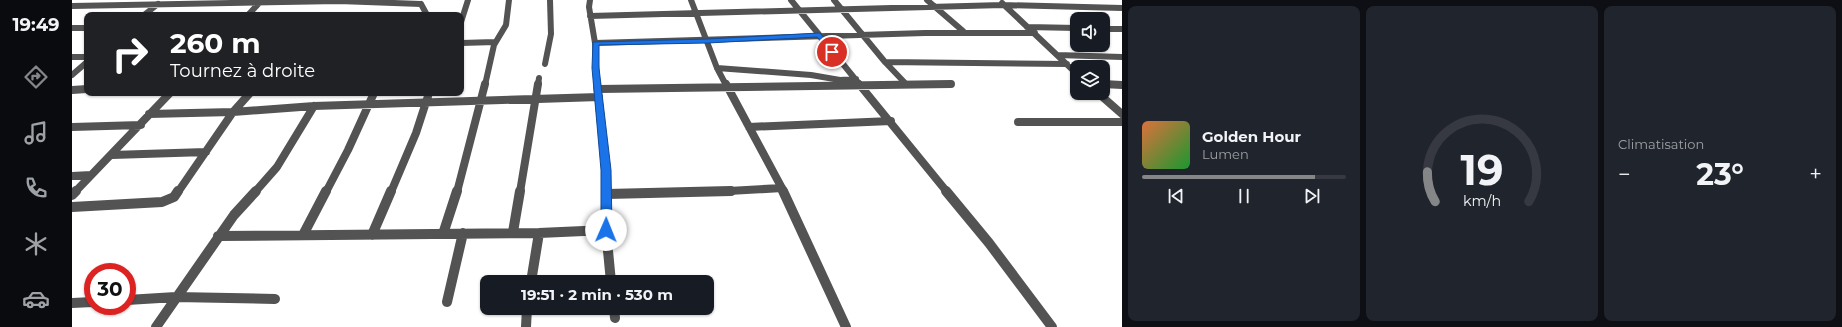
<!DOCTYPE html>
<html lang="fr">
<head>
<meta charset="utf-8">
<style>
	:root { --surface:#171b24; --page:#20242c; --text:#f1f3f6; --muted:#9ea1a6; --line:#363941; --accent:#858687 }
	body { margin:0; font-family:Montserrat,sans-serif; background:var(--page); color:var(--text); height:100vh; display:flex; flex-direction:column; font-size:15px; white-space:nowrap }
	* { box-sizing:border-box; margin:0 }
	p { font-size:13px; color:var(--muted) }
	.icon { flex:none; width:22px; height:22px; fill:none; stroke:currentColor; stroke-width:2; stroke-linecap:round; stroke-linejoin:round }
	.map { position:relative; flex:1; overflow:hidden }
	.sheet { display:flex; flex-direction:column; gap:6px; padding:6px; background:#0d0f14; width:720px }
	.sheet>* { flex:none }
	.banner { position:absolute; left:12px; top:12px; width:380px; height:84px; border-radius:8px; box-shadow:0 1px 3px #0004; background:#202124; color:#fff; overflow:hidden }
	.controls { position:absolute; left:998px; top:12px; display:grid; gap:8px }
	.controls a { display:grid; place-items:center; width:40px; height:40px; border-radius:8px; background:var(--surface); box-shadow:0 1px 3px #0004; font-size:20px }
	.speed { position:absolute; left:12px; top:263px; display:flex; gap:8px; font-size:20px; font-weight:700; text-align:center }
	.speed>* { display:grid; place-content:center; width:52px; height:52px; border-radius:50%; background:var(--surface); box-shadow:0 1px 3px #0004; line-height:1 }
	.speed .limit { border:6px solid #d22; background:#fff; color:#111 }
	.pin { position:absolute; display:grid; place-items:center; width:34px; height:34px; color:#fff; margin:-17px; border:2px solid #fff; border-radius:50%; box-shadow:0 1px 4px #0007 }
	.me { position:absolute; width:44px; margin:-22px; rotate:1deg; stroke-linejoin:round; filter:drop-shadow(0 0 3px #0008) }
	.turn { display:flex; align-items:center; gap:14px; height:84px; padding:0 20px; font-size:18px }
	.turn .icon { width:52px; height:52px; stroke-width:2.5 }
	.turn b { display:block; font-size:28px; line-height:34px }
	.big { font-size:30px; font-weight:700; line-height:1.1 }
	.sheet .card { flex:1; display:flex; flex-direction:column; justify-content:center; gap:6px; min-width:0; padding:0 14px; border-radius:8px; background:var(--page) }
	.sheet .dial { align-items:center; gap:0 }
	.dial svg { height:104px; overflow:visible; fill:none; stroke:var(--line); stroke-width:7; stroke-linecap:round; text-anchor:middle }
	.dial text { fill:var(--text); stroke:none }
	.song { display:flex; align-items:center; gap:12px }
	.cover { width:48px; height:48px; border-radius:6px; background:linear-gradient(135deg,hsl(20 70% 55%),hsl(130 70% 35%)) }
	.played { height:4px; border-radius:2px; background:linear-gradient(90deg,var(--accent) 85%,var(--line) 85%) }
	.keys { display:flex; justify-content:space-around; direction:ltr }
	.heat { display:flex; justify-content:space-between; align-items:center; font-size:22px; direction:ltr }
	.sheet .tiles { flex:1; display:grid; gap:6px; grid-template-columns:repeat(3,1fr) }
	.trip { position:absolute; left:408px; top:275px; width:234px; height:40px; border-radius:8px; background:var(--surface); box-shadow:0 1px 3px #0004; font-weight:700; line-height:40px; text-align:center }
	main { display:flex; flex:1; min-height:0 }
	.menu { display:flex; flex-direction:column; width:72px; justify-content:space-around; align-items:center; background:#090b0e; color:var(--muted) }
	.menu .icon { width:28px; height:28px }
	.menu .current { color:var(--accent) }
	.menu b { font-size:18px; color:var(--text) }
	.map>svg:first-child { display:block }
	.lines { fill:none; stroke-linecap:round; stroke-linejoin:round }
	.minor-far2 { stroke:#535353; stroke-width:6 }
	.minor-far1 { stroke:#535353; stroke-width:8 }
	.minor { stroke:#535353; stroke-width:10 }
	.route { fill:#1a73e8; stroke:#114b97 }
</style>
</head>
<body>
<main>
<nav class="menu">
<b>19:49</b>
<svg class="icon current" aria-label="directions" viewBox="0 0 24 24"><path d="M12 3l9 9-9 9-9-9zM9 14v-3h6M13 9l2 2-2 2"/></svg>
<svg class="icon" aria-label="music" viewBox="0 0 24 24"><path d="M9 18V5l10-2v13"/><circle cx="6" cy="18" r="3"/><circle cx="16" cy="16" r="3"/></svg>
<svg class="icon" aria-label="phone" viewBox="0 0 24 24"><path d="M5 4h4l2 5-3 2q2 4 5 5l2-3 5 2v4C11 20 4 13 5 4z"/></svg>
<svg class="icon" aria-label="climate" viewBox="0 0 24 24"><path d="M12 3v18M4 7l16 10M4 17L20 7"/></svg>
<svg class="icon" aria-label="car" viewBox="0 0 24 24"><path d="M5 17H2v-5l4-1 3-4h7l3 4 3 1v5h-3M9 17h6M6 11h13"/><circle cx="7" cy="17" r="2"/><circle cx="17" cy="17" r="2"/></svg>
</nav>
<div class="map">
<svg width="1050" height="327" viewBox="0 0 1050 327">
	<rect width="100%" height="100%" fill="#fff"/>
	<g class="lines">
		<!-- minor-far2 -->
		<path class="minor-far2" d="M518 0 517 7 523 43 525 85
			M619 0 645 68 654 85
			M719 0 788 85
			M762 0 813 62 834 84
			M855 0 891 31
			M930 3 1005 74
			M349 4 355 15
			M0 6 267 1 349 4
			M72 15 86 4
			M176 15 189 1
			M518 16 931 5 1050 8
			M389 22 396 0
			M955 27 1005 28
			M0 28H15
			M1031 29H1050
			M389 43 423 42
			M523 43 853 33H963
			M985 55 1050 57
			M0 57H15
			M813 62 995 64
			M473 64 479 34 478 0
			M645 68 739 75 768 80 784 79
			M0 75 15 62
			M1031 84 1045 85
			M413 85 422 45 434 25 437 0
			M466 85 467 78
			M828 85 879 84"/>
		<!-- minor-far1 -->
		<path class="minor-far1" d="M525 84 534 170V192
			M654 84 712 192
			M787 84 875 192
			M1031 84 1050 85
			M527 89 879 84
			M0 90 15 89
			M1026 93 1050 114
			M77 114 161 112 242 106 527 97
			M946 122H1050
			M0 127 69 125
			M677 127 819 121
			M40 155 134 152
			M0 176 19 175
			M3 192 98 93
			M106 192 161 112 178 93
			M183 192 205 167 242 106
			M254 192 276 150 302 93
			M319 192 344 133 357 93
			M385 192 413 84
			M448 192 466 84
			M639 192 710 188"/>
		<!-- minor -->
		<path class="minor" d="M534 191V230L539 282
			M711 191 774 327
			M874 191 917 243 980 327
			M535 194 659 191
			M0 195 4 191
			M0 207 90 202 102 197 106 191
			M441 232 448 191
			M371 234 385 191
			M231 235 254 191
			M300 235 319 191
			M146 236 467 233 534 230
			M459 282 467 233
			M55 300 104 297 203 299
			M375 302 391 233
			M0 303 21 302
			M542 308 543 318
			M84 327 162 215 184 191
			M454 327 455 308"/>
	</g>
	<!-- route -->
	<path class="route" d="M747 33 749 34 762 51V53H758L745 37 636 43 527 45V68L539 170 540 230 538 232H531L529 230V170L520 68 521 42 636 39Z"/>
</svg>
<div class="controls">
<a><svg class="icon" aria-label="sound" viewBox="0 0 24 24"><path d="M4 9h4l5-4v14l-5-4H4zM17 9q2 3 0 6"/></svg></a>
<a><svg class="icon" aria-label="layers" viewBox="0 0 24 24"><path d="M12 4l9 5-9 5-9-5zM3 14l9 5 9-5"/></svg></a>
</div>
<div class="speed"><div class="limit">30</div></div>
<div class="pin" style="left:760px;top:52px;background:#d93025"><svg class="icon" aria-label="arrive" viewBox="0 0 24 24"><path d="M6 21V4h12l-3 4 3 4H6"/></svg></div>
<svg class="me" style="left:534px;top:230px" viewBox="-20 -20 40 40"><circle r="19" fill="#fff"/><path d="M0-13L10 11 0 6-10 11z" fill="#1a73e8"/></svg>
<div class="trip">19:51 · 2 min · 530 m</div>
<div class="banner">
<div class="turn"><svg class="icon" aria-label="right" viewBox="0 0 24 24"><path d="M7 20v-9h11M14 6l5 5-5 5"/></svg><div><b>260 m</b>Tournez à droite</div></div>
</div>
</div>
<section class="sheet">
<div class="tiles">
<div class="card">
<div class="song"><i class="cover"></i><div><b>Golden Hour</b><p>Lumen</p></div></div>
<div class="played"></div>
<div class="keys"><svg class="icon" aria-label="previous" viewBox="0 0 24 24"><path d="M18 5L8 12l10 7zM5 5v14"/></svg><svg class="icon" aria-label="pause" viewBox="0 0 24 24"><path d="M8 5v14M16 5v14"/></svg><svg class="icon" aria-label="next" viewBox="0 0 24 24"><path d="M6 5l10 7-10 7zM19 5v14"/></svg></div>
</div>
<div class="card dial"><svg viewBox="0 0 100 80">
<path d="M14 69A42 42 0 1 1 86 69"/>
<path d="M14 69A42 42 0 0 1 8 46" stroke="#858687"/>
<text x="50" y="56" font-size="32" font-weight="700">19</text>
<text x="50" y="72" font-size="11">km/h</text>
</svg></div>
<div class="card"><p>Climatisation</p>
<div class="heat"><a>−</a><b class="big">23°</b><a>+</a></div>
</div>
</div>
</section>
</main>
</body>
</html>
